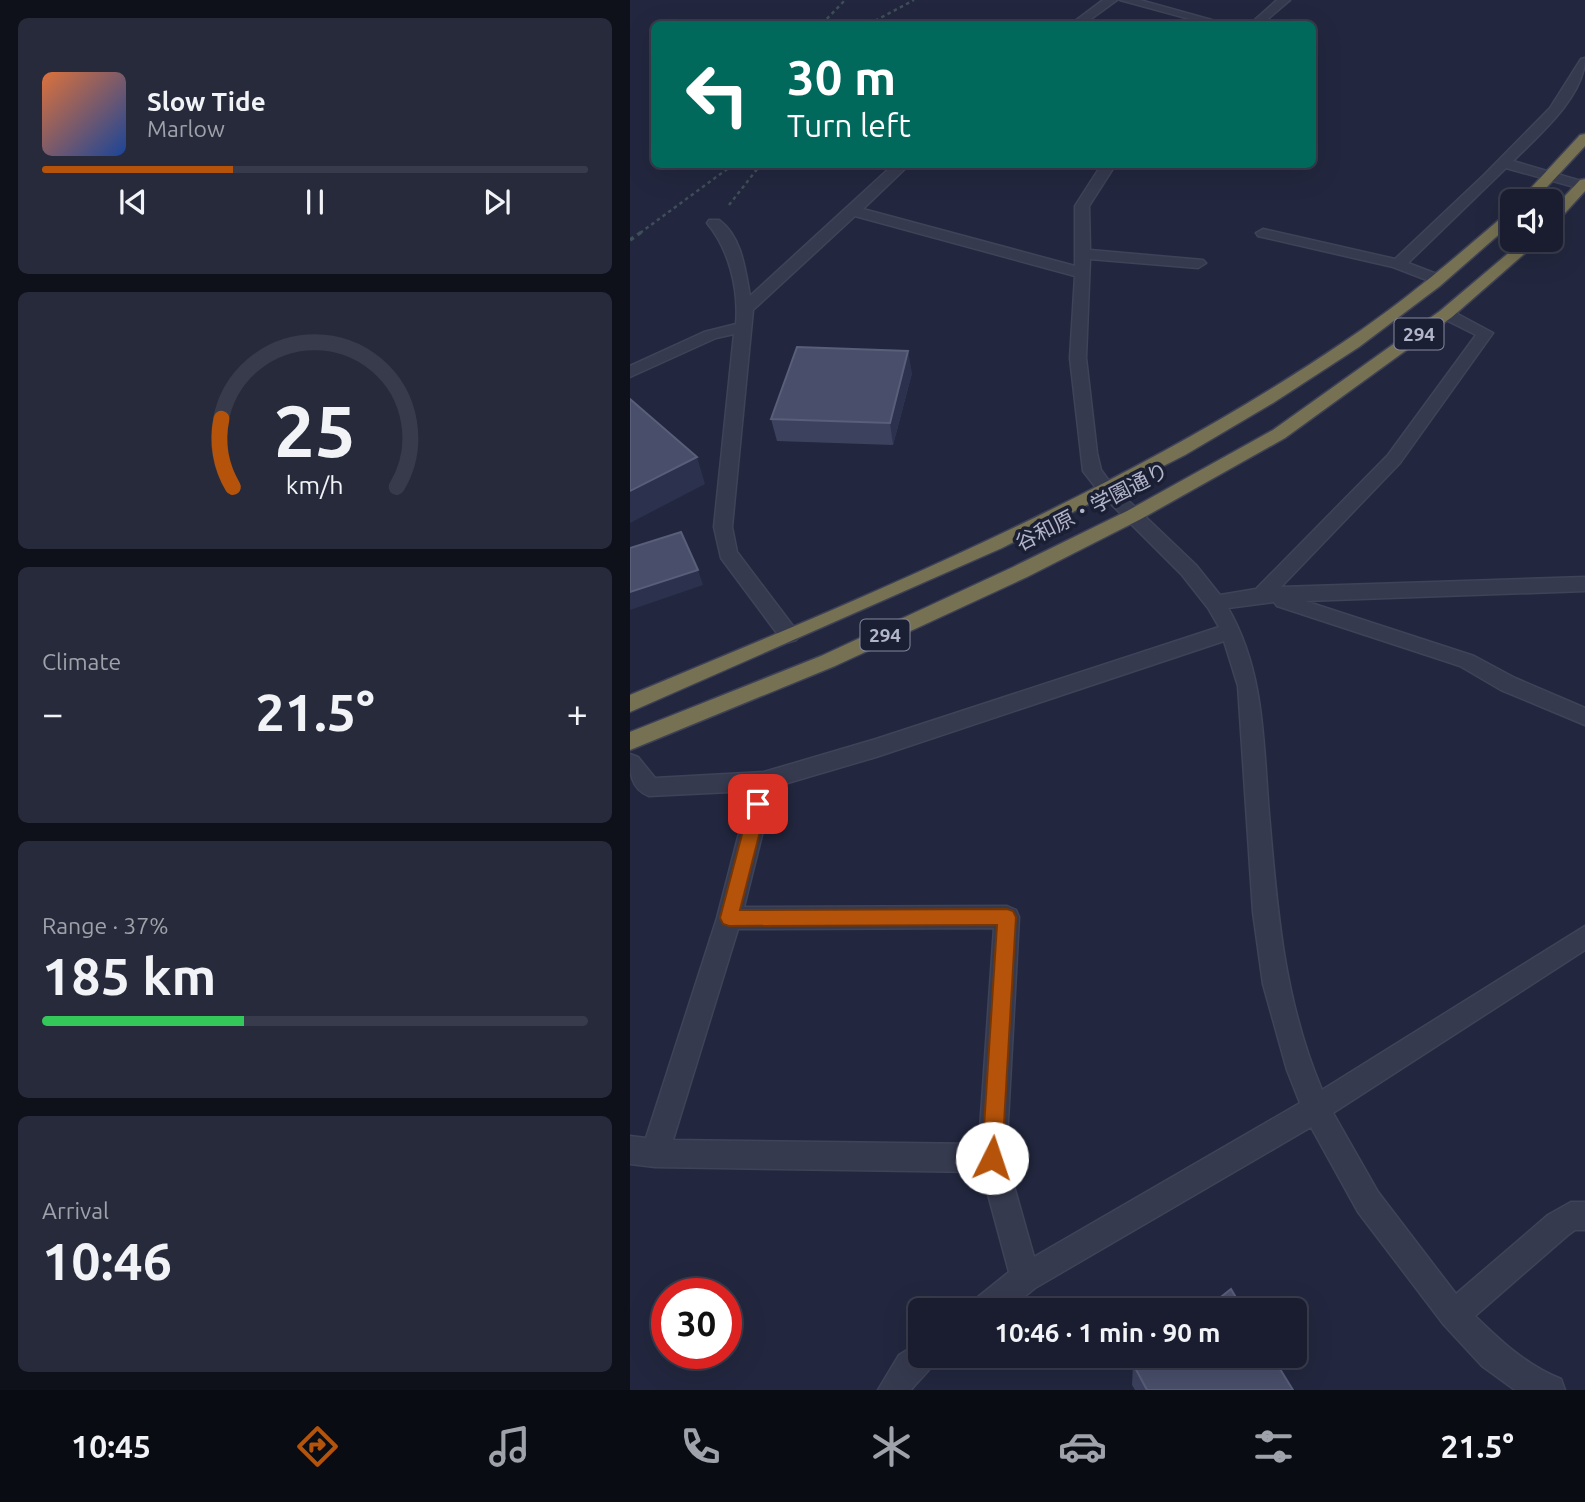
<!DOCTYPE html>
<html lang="en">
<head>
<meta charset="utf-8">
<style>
	:root { --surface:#1a1d2f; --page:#272a3b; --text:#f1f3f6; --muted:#9fa2aa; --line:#383b4b; --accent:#b45309 }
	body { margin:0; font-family:Ubuntu,"Noto Sans JP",sans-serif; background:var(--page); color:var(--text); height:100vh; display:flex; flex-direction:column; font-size:26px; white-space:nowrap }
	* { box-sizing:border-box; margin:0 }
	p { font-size:23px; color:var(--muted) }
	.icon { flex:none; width:38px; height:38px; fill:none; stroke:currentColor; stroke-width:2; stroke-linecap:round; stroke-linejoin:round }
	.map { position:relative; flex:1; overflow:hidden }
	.side { display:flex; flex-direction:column; gap:18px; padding:18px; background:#0e101a; width:630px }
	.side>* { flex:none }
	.top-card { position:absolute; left:21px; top:21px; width:665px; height:147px; border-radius:10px; box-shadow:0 7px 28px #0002,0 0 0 2px var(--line); background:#00695c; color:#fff; overflow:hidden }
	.controls { position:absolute; left:870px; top:189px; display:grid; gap:14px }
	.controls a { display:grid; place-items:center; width:63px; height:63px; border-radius:10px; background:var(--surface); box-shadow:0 7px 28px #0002,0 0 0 2px var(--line); font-size:35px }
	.speed { position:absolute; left:21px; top:1278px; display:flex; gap:14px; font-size:35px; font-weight:700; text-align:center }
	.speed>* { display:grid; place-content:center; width:91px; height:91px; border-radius:50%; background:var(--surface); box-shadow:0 7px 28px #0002,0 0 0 2px var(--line); line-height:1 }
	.speed .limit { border:10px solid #d22; background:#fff; color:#111 }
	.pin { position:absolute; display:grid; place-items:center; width:60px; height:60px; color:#fff; margin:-30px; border-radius:14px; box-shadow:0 4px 10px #0006 }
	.me { position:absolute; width:77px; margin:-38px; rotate:4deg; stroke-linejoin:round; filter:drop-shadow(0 0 5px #0008) }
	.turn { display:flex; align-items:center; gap:24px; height:147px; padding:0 21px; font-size:32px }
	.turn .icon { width:91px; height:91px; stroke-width:2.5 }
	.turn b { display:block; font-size:49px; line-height:60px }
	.big { font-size:52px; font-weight:700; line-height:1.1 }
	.side .tile { flex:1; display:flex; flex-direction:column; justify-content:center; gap:10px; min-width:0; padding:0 24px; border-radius:10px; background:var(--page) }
	.side .dial { align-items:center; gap:0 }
	.dial svg { height:182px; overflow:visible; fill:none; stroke:var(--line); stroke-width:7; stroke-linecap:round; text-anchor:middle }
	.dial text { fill:var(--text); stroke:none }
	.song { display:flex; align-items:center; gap:21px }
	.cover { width:84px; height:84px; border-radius:10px; background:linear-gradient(135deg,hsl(20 70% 55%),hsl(220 70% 35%)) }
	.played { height:7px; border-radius:4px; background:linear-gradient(90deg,var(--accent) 35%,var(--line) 35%) }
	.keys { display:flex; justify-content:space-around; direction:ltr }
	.heat { display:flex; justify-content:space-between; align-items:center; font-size:38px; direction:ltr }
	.charge { height:10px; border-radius:5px; background:linear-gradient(90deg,#34c759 37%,var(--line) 0) }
	.trip { position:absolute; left:278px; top:1298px; width:399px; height:70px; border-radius:10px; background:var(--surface); box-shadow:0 7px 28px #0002,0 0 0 2px var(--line); font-weight:700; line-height:70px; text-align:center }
	.dock { display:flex; height:112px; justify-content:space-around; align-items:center; background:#0a0c13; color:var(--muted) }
	.dock .icon { width:49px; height:49px }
	.dock .selected { color:var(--accent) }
	.dock b { font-size:32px; color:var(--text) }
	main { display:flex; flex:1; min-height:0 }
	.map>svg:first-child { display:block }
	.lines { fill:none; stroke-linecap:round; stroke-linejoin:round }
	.minor-casing { stroke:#3f4358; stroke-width:3 }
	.highway-casing { stroke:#3e4257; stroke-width:3 }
	.path-far1 { stroke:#3d4f58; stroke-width:2.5; stroke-dasharray:3.5 3.5; stroke-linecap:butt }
	.path { stroke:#3d4f58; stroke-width:3.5; stroke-dasharray:4.5 4.5; stroke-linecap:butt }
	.minor { fill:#363a4f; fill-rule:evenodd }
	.highway { fill:#767152; fill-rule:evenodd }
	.wall { fill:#3c425e }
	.shaded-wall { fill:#2c324d }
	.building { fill:#494e6a; stroke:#595e79; stroke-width:2 }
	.route { fill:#b45309; stroke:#753606; stroke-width:2 }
	.labels { text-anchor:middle; stroke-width:7; stroke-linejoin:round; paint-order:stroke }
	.shield { fill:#1b1f34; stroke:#85889d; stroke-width:2 }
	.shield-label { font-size:19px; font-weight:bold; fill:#b2b5ca }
	.street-label { font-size:21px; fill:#b2b5ca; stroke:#1b1f34 }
</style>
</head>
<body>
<main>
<section class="side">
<div class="tile">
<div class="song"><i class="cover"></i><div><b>Slow Tide</b><p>Marlow</p></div></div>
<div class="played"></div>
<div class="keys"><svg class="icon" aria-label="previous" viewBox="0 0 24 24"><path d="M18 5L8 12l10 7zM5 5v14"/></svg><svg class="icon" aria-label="pause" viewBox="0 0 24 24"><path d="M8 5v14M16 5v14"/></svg><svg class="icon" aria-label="next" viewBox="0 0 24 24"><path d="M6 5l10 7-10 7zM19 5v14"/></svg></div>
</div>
<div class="tile dial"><svg viewBox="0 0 100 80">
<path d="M14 69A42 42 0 1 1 86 69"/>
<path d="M14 69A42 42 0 0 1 9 39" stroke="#b45309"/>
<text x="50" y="56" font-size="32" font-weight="700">25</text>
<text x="50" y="72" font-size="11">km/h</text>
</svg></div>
<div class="tile"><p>Climate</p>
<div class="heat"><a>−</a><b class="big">21.5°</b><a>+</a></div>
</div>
<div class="tile"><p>Range · 37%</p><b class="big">185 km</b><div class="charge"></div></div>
<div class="tile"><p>Arrival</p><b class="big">10:46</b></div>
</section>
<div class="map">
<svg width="955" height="1390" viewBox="0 0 955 1390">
	<rect width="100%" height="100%" fill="#22273f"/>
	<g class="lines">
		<!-- minor casing -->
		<g class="minor-casing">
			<path id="minor" d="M473 0H487L454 24H441Z
				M490 0H510L596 24H578Z
				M647 0H660L632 24H620Z
				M955 58C955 96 908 136 883 161L955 182V190L876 168 778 263 812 276 815 279 812 282H802L763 267 628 236 626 233 633 229 765 259 855 174 920 108 951 59Z
				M264 164H280L233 209 445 266V206L472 164H486L459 206 460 250 573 260 576 263 568 268 460 259 456 358 467 453 471 470 482 485 566 565 590 595 626 589 758 455 846 335 810 317 808 314 810 311H822L863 333 770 463 651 587 955 577V591L675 601 844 656 885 678 955 708V725L871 690 830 666 647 606 644 602 598 608C635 672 633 743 639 814 647 910 654 1001 692 1090L955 926V950L703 1113 748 1192 826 1294 918 1215 941 1202H955V1230H945L938 1235 845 1316C872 1342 896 1365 931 1379L935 1390H885L852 1366 814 1325 728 1212 681 1127 405 1288 377 1311H338L343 1301 379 1272 352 1172 25 1167 0 1164V1136L16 1138 87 918 120 791 19 796C0 789 0 772 0 754L8 757 25 778 134 772 246 739 589 627 578 608 552 575 470 493 453 471 440 358 445 276 225 216 123 310 102 527 107 552 166 630 169 635 166 640 159 642 152 640 91 558 84 527 104 334 86 338 0 377V366L74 332 106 324C109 289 99 249 77 223L79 220H89C112 237 115 269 120 296ZM594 641 608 686 623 912 633 984 657 1070 670 1103 404 1257 376 1158 389 917 386 910 377 906 114 907 144 787 246 757ZM364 928 349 1144 43 1140 108 929Z
				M290 1342V1356H308C302 1370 290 1378 281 1390H248L269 1355Z"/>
		</g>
		<!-- highway casing -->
		<g class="highway-casing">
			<path id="highway" d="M955 134V146L904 201H889L950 135Z
				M955 179V191L925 224 920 225V212L950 180Z
				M882 212V223L810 286 729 347 643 403 555 455 372 548 0 712V695C245 593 494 491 715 341 772 303 825 258 877 213Z
				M894 240H910L822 317 655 438 511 519 397 577 205 666 0 750V732L191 656 383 567 497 511 643 430 810 311Z"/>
		</g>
		<!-- path-far1 -->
		<path class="path-far1" d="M192 24 215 0
			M239 24 284 0
			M99 205 131 164
			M10 233 104 164"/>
		<!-- path -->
		<path class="path" d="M0 240 13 231"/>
		<!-- minor -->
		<use href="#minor" class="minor"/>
		<!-- highway -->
		<use href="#highway" class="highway"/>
	</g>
	<!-- wall -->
	<path class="wall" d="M282 373 263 445 147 441 141 419Z
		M503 1364 663 1390H505L502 1385Z"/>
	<!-- shaded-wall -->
	<path class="shaded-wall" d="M278 351 282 373 263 445 260 423Z
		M67 457 75 484 0 523V491Z
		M68 570 73 585 0 610V592Z"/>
	<!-- building -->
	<path class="building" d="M167 347 278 351 260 423 141 419Z
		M0 399 67 457 0 491Z
		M51 532 68 570 0 592V548Z
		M601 1289 614 1311H573Z
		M514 1356H642L663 1390H517L503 1364Z"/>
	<!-- route -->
	<path class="route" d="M128 797 134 799 137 804 110 910 377 909 383 911 386 917 372 1158 369 1165 362 1168 355 1165 352 1158 367 925 99 926 93 924 90 918 120 804 122 799Z"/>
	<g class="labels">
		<!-- shield labels -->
		<g class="shield">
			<rect x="764.5" y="318.5" width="49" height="31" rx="5"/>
			<rect x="230.5" y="619.5" width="49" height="31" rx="5"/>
		</g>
		<g class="shield-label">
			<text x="789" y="341">294</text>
			<text x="255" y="642">294</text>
		</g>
		<!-- street labels -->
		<g class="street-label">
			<text transform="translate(462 507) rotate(-27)" y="7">谷和原・学園通り</text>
		</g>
	</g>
</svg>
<div class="controls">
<a><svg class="icon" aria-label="sound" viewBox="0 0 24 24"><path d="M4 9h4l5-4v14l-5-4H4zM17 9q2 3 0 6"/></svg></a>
</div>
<div class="speed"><div class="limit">30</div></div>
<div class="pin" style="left:128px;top:804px;background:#d93025"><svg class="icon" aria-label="arrive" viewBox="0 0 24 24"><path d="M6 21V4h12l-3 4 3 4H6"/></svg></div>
<svg class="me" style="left:362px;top:1158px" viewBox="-20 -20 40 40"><circle r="19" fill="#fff"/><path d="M0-13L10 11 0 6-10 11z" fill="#b45309"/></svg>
<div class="trip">10:46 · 1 min · 90 m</div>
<div class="top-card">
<div class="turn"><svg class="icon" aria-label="left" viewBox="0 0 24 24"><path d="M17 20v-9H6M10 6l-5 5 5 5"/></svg><div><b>30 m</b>Turn left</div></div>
</div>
</div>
</main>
<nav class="dock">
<b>10:45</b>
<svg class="icon selected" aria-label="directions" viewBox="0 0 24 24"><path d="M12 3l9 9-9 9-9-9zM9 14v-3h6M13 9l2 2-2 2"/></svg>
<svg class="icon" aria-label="music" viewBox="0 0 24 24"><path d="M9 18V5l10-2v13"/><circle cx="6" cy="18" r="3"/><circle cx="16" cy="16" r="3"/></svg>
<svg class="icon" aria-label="phone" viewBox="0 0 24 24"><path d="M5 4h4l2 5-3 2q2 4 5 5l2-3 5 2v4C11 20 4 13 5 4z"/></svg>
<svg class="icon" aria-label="climate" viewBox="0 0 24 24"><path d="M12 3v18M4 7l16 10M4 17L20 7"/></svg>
<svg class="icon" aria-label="car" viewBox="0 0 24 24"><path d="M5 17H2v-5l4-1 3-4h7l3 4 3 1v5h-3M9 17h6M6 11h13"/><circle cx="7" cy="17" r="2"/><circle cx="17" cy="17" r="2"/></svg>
<svg class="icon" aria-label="filters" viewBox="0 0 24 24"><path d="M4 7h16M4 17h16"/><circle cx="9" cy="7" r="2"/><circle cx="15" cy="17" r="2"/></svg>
<b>21.5°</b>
</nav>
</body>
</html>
